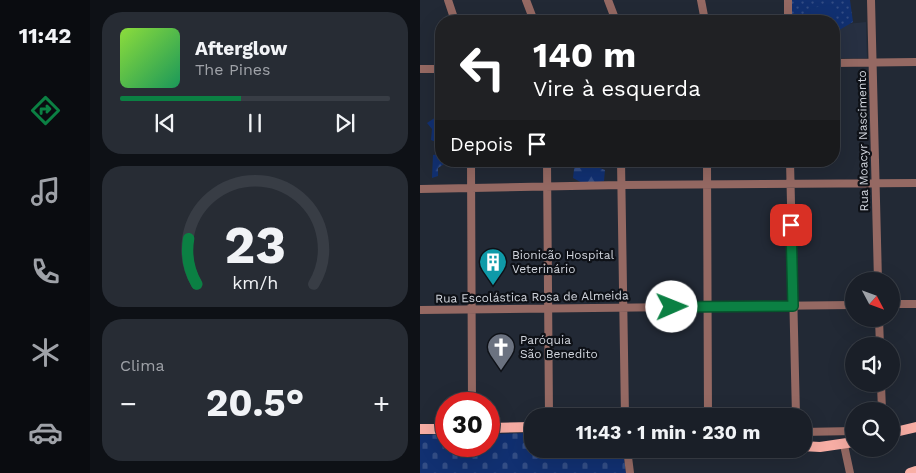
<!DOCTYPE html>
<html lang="pt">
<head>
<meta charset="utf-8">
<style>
	:root { --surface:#1a1f28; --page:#272c34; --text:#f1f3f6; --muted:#9fa2a8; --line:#383d45; --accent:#0b8043 }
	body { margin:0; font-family:"Work Sans",sans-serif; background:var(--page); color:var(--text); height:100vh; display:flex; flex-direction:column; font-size:19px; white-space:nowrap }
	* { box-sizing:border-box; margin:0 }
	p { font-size:16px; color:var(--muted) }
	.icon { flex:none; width:28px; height:28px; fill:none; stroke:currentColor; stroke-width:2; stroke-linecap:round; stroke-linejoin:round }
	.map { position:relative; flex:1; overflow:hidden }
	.sheet { display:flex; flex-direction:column; gap:12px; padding:12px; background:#0e1116; width:330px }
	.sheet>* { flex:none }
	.hud { position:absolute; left:15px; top:15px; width:405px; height:152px; border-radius:20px; box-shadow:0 5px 20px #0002,0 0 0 1px var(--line); background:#202124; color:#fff; overflow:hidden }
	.needle { width:32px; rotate:131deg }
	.controls { position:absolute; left:425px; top:272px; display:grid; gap:10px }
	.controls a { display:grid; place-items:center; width:55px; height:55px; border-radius:50%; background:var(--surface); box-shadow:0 5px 20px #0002,0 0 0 1px var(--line); font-size:25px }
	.speed { position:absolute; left:15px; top:392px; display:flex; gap:10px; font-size:25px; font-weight:700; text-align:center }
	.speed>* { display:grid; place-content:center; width:65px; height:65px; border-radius:50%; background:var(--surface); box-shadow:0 5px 20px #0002,0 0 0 1px var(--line); line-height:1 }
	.speed .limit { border:8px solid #d22; background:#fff; color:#111 }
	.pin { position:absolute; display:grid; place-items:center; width:42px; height:42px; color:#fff; margin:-21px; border-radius:10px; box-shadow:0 2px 8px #0006 }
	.me { position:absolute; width:55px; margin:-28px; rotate:89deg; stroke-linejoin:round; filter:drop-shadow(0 0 4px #0008) }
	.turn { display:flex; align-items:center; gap:18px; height:105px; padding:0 15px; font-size:22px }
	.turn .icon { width:65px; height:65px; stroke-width:2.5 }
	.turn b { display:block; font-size:35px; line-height:42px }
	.then { display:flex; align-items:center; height:48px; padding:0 15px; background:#0003; gap:10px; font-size:19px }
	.big { font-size:38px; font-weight:700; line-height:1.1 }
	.sheet .widget { flex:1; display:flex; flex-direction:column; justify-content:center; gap:8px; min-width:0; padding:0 18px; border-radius:20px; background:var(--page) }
	.sheet .dial { align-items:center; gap:0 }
	.dial svg { height:130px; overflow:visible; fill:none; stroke:var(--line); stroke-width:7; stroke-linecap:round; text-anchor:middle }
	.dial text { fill:var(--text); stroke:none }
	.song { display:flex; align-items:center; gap:15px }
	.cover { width:60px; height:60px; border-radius:8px; background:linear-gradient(135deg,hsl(90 70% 55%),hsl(150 70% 35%)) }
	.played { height:5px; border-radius:2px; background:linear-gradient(90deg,var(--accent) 45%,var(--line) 45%) }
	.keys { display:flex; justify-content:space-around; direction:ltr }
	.heat { display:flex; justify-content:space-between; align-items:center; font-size:28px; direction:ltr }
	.trip { position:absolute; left:104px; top:408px; width:288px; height:50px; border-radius:20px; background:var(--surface); box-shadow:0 5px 20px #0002,0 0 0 1px var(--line); font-weight:700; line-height:50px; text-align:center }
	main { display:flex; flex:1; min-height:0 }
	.dock { display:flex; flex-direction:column; width:90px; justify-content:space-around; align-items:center; background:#0a0c10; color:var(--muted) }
	.dock .icon { width:35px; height:35px }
	.dock .selected { color:var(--accent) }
	.dock b { font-size:22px; color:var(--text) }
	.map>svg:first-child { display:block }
	.built { fill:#273042 }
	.grass { fill:url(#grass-dots) }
	.forest { fill:url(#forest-firs) }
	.cemetery { fill:url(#cemetery-stones) }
	.pitch { fill:#113071 }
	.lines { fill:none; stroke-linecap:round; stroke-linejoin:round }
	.minor { stroke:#956963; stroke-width:8 }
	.major { stroke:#f8aea5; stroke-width:10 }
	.route-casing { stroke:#07532c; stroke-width:12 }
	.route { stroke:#0b8043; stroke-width:9 }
	.labels { text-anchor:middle; stroke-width:4.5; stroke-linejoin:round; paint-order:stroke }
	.street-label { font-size:12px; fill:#d2d6de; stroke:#0e1117 }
	.poi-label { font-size:12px; fill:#d2d6de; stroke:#0e1117; text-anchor:start }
</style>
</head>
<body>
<main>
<nav class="dock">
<b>11:42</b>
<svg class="icon selected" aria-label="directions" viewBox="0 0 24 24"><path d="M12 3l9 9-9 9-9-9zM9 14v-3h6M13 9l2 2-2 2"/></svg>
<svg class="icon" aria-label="music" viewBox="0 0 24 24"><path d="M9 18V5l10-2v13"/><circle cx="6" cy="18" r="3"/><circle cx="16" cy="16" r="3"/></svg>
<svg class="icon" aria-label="phone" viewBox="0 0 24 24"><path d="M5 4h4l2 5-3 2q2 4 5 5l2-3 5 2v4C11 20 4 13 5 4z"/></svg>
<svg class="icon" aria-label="climate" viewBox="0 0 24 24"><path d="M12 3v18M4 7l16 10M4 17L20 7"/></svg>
<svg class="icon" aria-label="car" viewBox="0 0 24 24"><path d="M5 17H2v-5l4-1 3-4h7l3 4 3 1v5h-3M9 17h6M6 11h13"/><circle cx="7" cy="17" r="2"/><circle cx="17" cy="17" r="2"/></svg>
</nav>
<section class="sheet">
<div class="widget">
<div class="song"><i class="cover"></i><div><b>Afterglow</b><p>The Pines</p></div></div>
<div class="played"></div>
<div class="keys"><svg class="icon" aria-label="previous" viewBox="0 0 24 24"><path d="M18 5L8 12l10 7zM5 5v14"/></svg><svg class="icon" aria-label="pause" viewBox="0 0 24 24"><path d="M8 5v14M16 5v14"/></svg><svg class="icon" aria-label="next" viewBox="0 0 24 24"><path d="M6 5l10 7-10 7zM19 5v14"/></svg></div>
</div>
<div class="widget dial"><svg viewBox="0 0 100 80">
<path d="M14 69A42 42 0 1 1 86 69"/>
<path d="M14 69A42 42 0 0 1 9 41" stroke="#0b8043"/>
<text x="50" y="56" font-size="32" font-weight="700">23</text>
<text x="50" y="72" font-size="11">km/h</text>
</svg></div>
<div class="widget"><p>Clima</p>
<div class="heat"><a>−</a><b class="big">20.5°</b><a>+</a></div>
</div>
</section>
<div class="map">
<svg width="496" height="473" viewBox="0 0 496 473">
	<defs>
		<pattern id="grass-dots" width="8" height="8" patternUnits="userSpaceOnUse" patternTransform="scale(1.25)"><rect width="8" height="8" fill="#113071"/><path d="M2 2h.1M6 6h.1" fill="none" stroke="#334d85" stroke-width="1.8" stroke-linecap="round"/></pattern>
		<pattern id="forest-firs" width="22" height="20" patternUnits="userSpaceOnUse" patternTransform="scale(1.25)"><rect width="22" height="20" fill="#113071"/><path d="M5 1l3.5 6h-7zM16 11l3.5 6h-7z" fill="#334d85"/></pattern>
		<pattern id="cemetery-stones" width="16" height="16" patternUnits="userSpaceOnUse" patternTransform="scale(1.25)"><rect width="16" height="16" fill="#113071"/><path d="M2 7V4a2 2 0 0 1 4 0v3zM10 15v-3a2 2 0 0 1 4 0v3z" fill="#334d85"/></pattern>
	</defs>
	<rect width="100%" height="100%" fill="#222935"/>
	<!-- built -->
	<path class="built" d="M446 22 447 58H419L416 25Z"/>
	<!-- grass -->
	<path class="grass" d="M372 0H430L433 22 414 33V21H372Z"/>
	<!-- forest -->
	<path class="forest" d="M21 100V144L11 140 12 129 7 123 19 115Z
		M21 154V161H25L24 164 18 168V176L12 178 13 155Z
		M155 161H161L164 168 177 167 185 170 184 181 168 186 153 178Z"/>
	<!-- cemetery -->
	<path class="cemetery" d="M112 433V449H203L206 473H0V435L26 434V446H69V434Z"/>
	<!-- pitch -->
	<path class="pitch" d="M414 5 416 21H392L390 8Z"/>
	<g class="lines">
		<!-- minor -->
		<path class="minor" d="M28 0 35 21
			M106 0 114 21
			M188 0 196 21
			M281 0 285 21
			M451 0 458 281
			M368 21V0
			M414 63 496 62
			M0 69H21
			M51 161 52 404
			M127 161 129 416
			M201 161 205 416
			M287 161 288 416
			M370 161 376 416
			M0 189 201 185 496 183
			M471 304H496
			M0 310 434 305
			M459 319 460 346
			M461 384 462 411
			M382 432 434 431
			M424 445 430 473
			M207 449 210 473"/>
		<!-- major -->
		<path class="major" d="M69 428 112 427
			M0 429H26
			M471 433 496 427
			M382 446 400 447 434 442
			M490 473 496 471"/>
	</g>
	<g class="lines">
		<!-- route casing -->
		<g class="route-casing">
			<path id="route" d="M252 307 373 306 371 225"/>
		</g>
		<!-- route -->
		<use href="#route" class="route"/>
	</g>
	<!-- icons -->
	<defs>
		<g id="building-pin" transform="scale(1.4375)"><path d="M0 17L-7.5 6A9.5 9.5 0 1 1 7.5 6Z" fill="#0f9aa8" stroke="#0e1117"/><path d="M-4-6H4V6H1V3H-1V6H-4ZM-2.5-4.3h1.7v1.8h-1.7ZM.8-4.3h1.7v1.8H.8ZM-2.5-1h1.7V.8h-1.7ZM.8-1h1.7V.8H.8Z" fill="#fff"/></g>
		<g id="church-pin" transform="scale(1.4375)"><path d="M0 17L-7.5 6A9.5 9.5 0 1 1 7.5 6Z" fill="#6b7280" stroke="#0e1117"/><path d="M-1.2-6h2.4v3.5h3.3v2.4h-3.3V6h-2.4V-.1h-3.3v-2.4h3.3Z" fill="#fff"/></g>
	</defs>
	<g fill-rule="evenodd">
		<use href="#building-pin" x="73" y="262"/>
		<use href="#church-pin" x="81" y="347"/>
	</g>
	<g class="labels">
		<!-- street labels -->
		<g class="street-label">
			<text transform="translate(443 141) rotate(-91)" y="4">Rua Moacyr Nascimento</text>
			<text transform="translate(112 297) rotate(-1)" y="4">Rua Escolástica Rosa de Almeida</text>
		</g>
		<!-- poi labels -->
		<g class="poi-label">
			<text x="92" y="259">Bionicão Hospital<tspan x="92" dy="14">Veterinário</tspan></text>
			<text x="100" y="344">Paróquia<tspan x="100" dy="14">São Benedito</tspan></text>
		</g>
	</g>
</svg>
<div class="controls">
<a><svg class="needle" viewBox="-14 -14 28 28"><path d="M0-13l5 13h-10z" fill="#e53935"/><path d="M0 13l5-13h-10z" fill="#9fa2a8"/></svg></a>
<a><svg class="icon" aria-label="sound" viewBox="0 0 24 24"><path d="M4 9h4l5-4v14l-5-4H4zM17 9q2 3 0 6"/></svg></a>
<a><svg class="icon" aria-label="search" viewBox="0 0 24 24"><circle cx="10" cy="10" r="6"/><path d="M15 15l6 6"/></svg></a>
</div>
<div class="speed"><div class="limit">30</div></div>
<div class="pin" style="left:371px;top:225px;background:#d93025"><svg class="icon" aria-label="arrive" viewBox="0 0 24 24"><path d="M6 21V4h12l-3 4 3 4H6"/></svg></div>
<svg class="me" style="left:252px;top:307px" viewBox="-20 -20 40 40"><circle r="19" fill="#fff"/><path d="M0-13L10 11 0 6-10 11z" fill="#0b8043"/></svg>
<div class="trip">11:43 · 1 min · 230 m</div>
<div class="hud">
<div class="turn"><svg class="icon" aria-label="left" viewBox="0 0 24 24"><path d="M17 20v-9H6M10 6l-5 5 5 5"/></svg><div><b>140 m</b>Vire à esquerda</div></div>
<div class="then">Depois<svg class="icon" aria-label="arrive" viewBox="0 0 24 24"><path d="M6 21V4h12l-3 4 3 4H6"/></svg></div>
</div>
</div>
</main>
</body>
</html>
